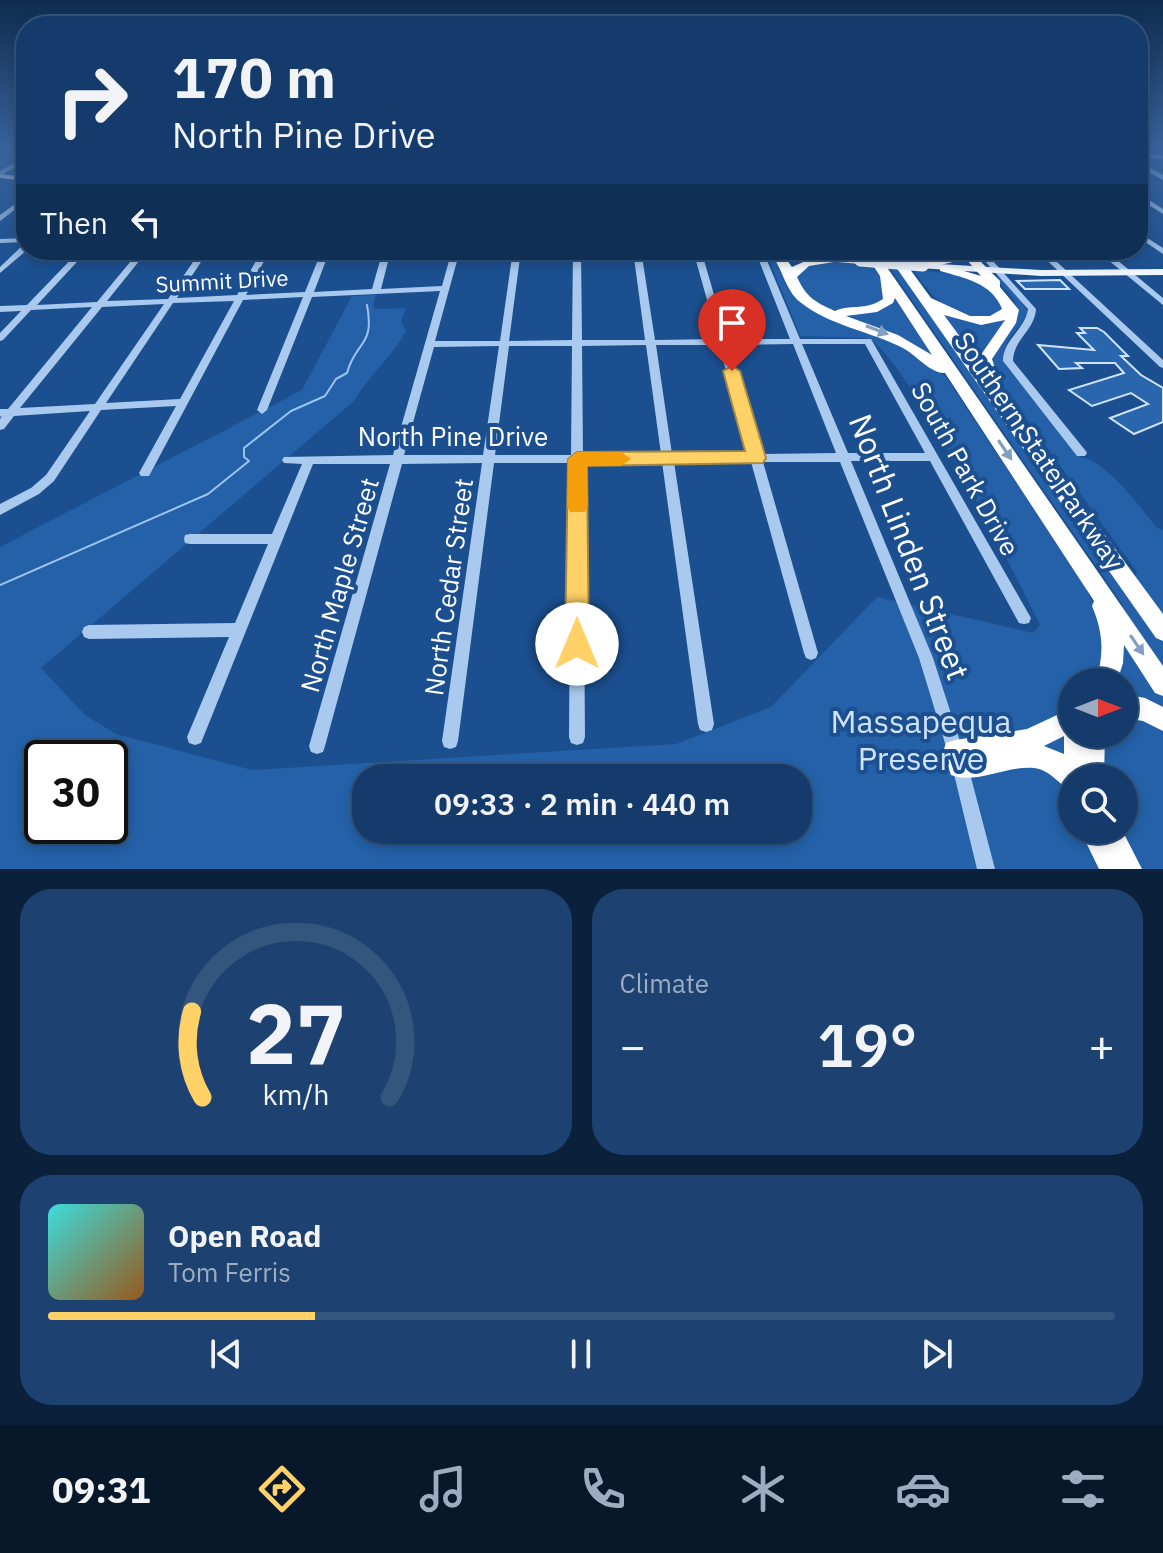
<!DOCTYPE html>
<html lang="en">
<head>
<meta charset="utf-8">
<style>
	:root { --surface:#143b6b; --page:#1d4271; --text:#f1f3f6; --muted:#9dadc1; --line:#33557e; --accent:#ffd166 }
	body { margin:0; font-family:"IBM Plex Sans",sans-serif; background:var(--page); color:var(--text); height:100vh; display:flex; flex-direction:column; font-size:30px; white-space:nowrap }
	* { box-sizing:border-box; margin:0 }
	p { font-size:26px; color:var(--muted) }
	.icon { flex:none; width:44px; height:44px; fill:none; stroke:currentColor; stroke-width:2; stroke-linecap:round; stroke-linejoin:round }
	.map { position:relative; height:869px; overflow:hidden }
	.sheet { display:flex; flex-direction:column; gap:20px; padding:20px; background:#0b203b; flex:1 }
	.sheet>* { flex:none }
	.top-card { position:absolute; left:16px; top:16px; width:1132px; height:244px; border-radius:32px; box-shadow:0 4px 12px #0003,0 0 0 2px var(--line); background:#143b6b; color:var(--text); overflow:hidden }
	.needle { width:52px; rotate:90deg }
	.buttons { position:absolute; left:1058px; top:668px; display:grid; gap:16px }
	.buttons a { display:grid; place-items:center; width:80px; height:80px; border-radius:50%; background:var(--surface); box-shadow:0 4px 12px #0003,0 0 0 2px var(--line); font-size:40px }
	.speed { position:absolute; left:24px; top:740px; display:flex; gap:16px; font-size:40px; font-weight:700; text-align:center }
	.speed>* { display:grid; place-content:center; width:104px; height:104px; border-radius:50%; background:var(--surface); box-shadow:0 4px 12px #0003,0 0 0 2px var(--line); line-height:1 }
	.speed .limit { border:4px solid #111; border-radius:12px; background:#fff; color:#111 }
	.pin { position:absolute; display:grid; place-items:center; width:68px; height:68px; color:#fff; margin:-82px -34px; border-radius:50% 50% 50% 0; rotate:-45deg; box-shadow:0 0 8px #0007 }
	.pin .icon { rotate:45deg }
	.me { position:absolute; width:88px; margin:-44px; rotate:0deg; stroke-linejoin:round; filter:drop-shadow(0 0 6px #0008) }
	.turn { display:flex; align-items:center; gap:28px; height:168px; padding:0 24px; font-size:36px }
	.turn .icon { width:104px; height:104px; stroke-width:2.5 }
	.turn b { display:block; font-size:56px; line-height:68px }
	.then { display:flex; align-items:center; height:76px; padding:0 24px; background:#0003; gap:16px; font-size:30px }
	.big { font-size:60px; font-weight:600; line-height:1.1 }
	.sheet .card { flex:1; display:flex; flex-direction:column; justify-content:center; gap:12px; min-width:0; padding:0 28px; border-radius:32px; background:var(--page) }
	.sheet .dial { align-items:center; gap:0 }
	.dial svg { height:208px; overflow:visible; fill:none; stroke:var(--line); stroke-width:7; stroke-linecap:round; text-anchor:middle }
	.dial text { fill:var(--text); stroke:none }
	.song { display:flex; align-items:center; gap:24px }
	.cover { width:96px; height:96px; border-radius:12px; background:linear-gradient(135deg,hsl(180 70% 55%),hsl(30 70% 35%)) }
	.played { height:8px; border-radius:4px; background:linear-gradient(90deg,var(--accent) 25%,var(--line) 25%) }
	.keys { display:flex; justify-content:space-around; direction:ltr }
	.heat { display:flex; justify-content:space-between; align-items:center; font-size:44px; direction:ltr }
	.sheet .tiles { flex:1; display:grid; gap:20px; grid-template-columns:1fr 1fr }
	.card:last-child { grid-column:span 2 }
	.trip { position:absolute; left:352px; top:764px; width:460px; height:80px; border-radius:32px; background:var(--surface); box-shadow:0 4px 12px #0003,0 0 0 2px var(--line); font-weight:600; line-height:80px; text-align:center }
	.menu { display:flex; height:128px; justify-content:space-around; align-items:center; background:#08182b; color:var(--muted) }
	.menu .icon { width:56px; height:56px }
	.menu .on { color:var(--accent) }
	.menu b { font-size:36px; color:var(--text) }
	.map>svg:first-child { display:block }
	.green { fill:#2461a8; fill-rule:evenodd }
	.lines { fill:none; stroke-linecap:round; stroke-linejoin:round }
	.stream { stroke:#9cc4f0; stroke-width:2 }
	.building { fill:#2a66ad; stroke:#cfe3fa; stroke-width:2 }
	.minor { fill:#a9c9ee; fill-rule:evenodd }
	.major { fill:#f0f6ff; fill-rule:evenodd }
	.highway { fill:#fff; fill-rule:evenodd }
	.major-bridge { stroke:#f0f6ff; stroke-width:11 }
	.oneway { fill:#829ec1 }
	.route { fill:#ffd166; stroke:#a68842; stroke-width:2 }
	.slow { fill:#f59e0b }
	.labels { text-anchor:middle; stroke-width:8; stroke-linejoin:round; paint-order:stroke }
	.far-street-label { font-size:22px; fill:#fff; stroke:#1b4f8f }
	.street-label { font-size:26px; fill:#fff; stroke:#1b4f8f }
	.near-street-label { font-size:32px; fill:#fff; stroke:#1b4f8f }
	.near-park-label { font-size:32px; fill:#cfe3fa; stroke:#1b4f8f }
</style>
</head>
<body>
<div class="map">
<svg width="1163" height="869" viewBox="0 0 1163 869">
	<rect width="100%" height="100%" fill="#1b4f8f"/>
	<!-- green -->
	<path class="green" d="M811 250H863L882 277 886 300C876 303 866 308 856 310 831 316 803 298 795 275L801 267 827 261 864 265 860 257 827 255Z
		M899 250H949L948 260 922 263 925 271C965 274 975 275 1003 303V313C955 338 922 283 899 250Z
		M768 257H776C785 269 782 286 794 295 805 304 821 308 834 313 873 330 916 346 946 377L1085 587 1097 612 1105 647 1123 605 889 267 899 268 1129 591 1137 572 998 380 992 359 1018 311 1013 298 993 276 1001 277 1021 299 1028 312C1017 335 996 341 1008 368L1080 457C1106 460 1141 508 1157 528L1163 530V869H0V547L302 390 352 296 376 295 373 305 375 309 406 308 401 321 406 331C392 357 369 375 354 401L41 668 85 715 116 734 252 770 676 744 771 707 877 597 1033 633 1040 625C1018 580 902 347 866 338L800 336ZM1072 682H1124V734H1072ZM42 758H110V826H42ZM366 778H798V830H366ZM1072 778H1124V830H1072Z
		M893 299H897L936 358 844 317 878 311Z
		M938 310 959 318H1011L985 348 982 362H979Z"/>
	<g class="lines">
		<!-- stream -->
		<path class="stream" d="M0 585 208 494 249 461 244 457V448L291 411 325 396 336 379 347 373C356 340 375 347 367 305"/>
	</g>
	<!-- building -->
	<path class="building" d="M1060 280 1069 289H1025L1017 281Z
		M1080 328H1097L1104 332 1128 356H1121L1141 375 1163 388V422L1134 434 1110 418 1148 404 1131 393 1092 406 1069 390 1124 373 1115 363H1076L1082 368 1059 369 1038 345 1094 350 1077 333H1085Z"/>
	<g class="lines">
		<!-- minor -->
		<path class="minor" d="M1138 153 1163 155V159L1138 157Z
			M26 156V161L0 176V171Z
			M1138 161 1163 175V180L1138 166Z
			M1138 193 1163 209V214L1138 198Z
			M26 196V201L0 221V215Z
			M1138 232 1163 248V254L1138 237Z
			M26 238V242L0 243V239Z
			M23 245H26L27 250 0 273V267Z
			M80 250H88L37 305 97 302 140 250H148L107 301 168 299 201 250H209L177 298 237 295 262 250H270L246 295 305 292 322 250H330L314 292 372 289 383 250H391L381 289 442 286 452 250H460L435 341H500L513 250H521L509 341 572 340 573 250H581L582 340H645L633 250H641L655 340 718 339 693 250H701L727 339H790L756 253 763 251 800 339H871L1031 618 1029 623 1024 624 1019 623 930 461H851L933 658 968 766 995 869H977L952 766 919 658 840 462H763L818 653 816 658 811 660 806 658 804 653 751 462H674L714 724 712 730 706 732 700 730 698 724 662 462 583 463 585 737 583 743 577 745 571 743 569 737 571 463H494L458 741 456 747 450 749 444 747 442 741 482 463 402 464 325 746 323 752 317 754 311 752 309 746 390 464H313L201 743 195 745 189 743 187 737 229 637 89 639 84 637 82 632 84 627 89 625 235 623 268 544H190L185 543 184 539 185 535 190 534H272L302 464 284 463 282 460 284 457 393 455 440 291 312 297 267 410 262 414 257 410 303 297 243 300 149 476H141L139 473 176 406 101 410 54 481 39 494 0 515V504L31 488 46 475 90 411 14 416 4 429 0 430V419L2 416 0 417V409H8L92 307 31 310 3 340 0 341V333L21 311 0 312V306L27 305ZM234 301 180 399 106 403 173 303ZM164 304 95 404 20 408 102 307ZM793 344 836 453 760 454 729 345ZM802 344H865L925 453H848ZM646 345 661 454 583 455 582 346ZM656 345H719L749 454H672ZM499 346 483 455H404L434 347ZM509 346H572L571 455H495Z
			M975 250H983L1036 309C1035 330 1013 340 1013 361L1085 450 1087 453 1085 456H1077L1003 361C1003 339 1025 330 1028 309Z
			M1036 250H1044L1163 360V368L1160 367Z
			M1096 250H1105L1163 298V305Z"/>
		<!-- major -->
		<path class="major" d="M0 174 26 177V181L0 178Z
			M723 250H764L860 258 865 261 860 264 728 253Z
			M923 263 1041 270 1163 269V275L1041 276 919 268 918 266Z"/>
		<!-- highway -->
		<path class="highway" d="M863 250H875L1163 666V696L1155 693 1124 645 1123 663 1117 682H1095C1105 655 1103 632 1092 606L1094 601 945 373C931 374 916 355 903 348 870 331 830 326 800 302 785 290 783 269 771 254L781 252 792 267 810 259 840 257V261L809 266 797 277C806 297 815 302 835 311 850 304 865 311 883 299L880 276ZM895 298 932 355 898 335 846 316 877 312 893 303Z
			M884 250H896L931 298 970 316H990L1002 309C992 283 965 278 940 271V267L944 265 981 276 958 250 953 262 923 269 917 266 919 264 944 258 946 250H969L1000 281V287L1019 310 1016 323 992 359 1000 383 996 387 1163 614V641L1156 638ZM944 315 981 325 1005 320 978 359 980 364Z
			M1124 694 1145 698 1163 707V731L1143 721 1124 718Z
			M1072 708V734H1105L1104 778H1072V790C1057 784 1051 770 1034 768 1007 765 976 785 951 775L948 766 949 762 943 752 946 743 955 740 1027 729ZM1064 736V754L1044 746Z
			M1080 830H1122L1142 869H1099Z"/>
		<!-- major-bridge -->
		<path class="major-bridge" d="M860 261 923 266"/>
	</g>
	<!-- one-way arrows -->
	<defs><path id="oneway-solid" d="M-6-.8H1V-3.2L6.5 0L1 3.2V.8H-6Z" transform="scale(2)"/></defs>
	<g class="oneway">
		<use href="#oneway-solid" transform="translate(877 330) rotate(21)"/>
		<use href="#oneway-solid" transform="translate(1005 450) rotate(56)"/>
		<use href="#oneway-solid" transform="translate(1137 645) rotate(56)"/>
	</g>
	<!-- sky -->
	<linearGradient id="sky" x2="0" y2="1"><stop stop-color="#0f2b4f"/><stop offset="0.55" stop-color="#39639b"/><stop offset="1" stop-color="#39639b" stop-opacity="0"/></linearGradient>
	<rect width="1163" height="272" fill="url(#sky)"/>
	<!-- route -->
	<path class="route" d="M732 366 740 371 766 458 763 463 587 466 589 644 586 652 577 656 569 652 565 644 568 459 577 452 745 451 723 371Z"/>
	<!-- slow -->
	<path class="slow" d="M577 452H621L631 459 621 466H587L588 506 585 512H570L567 506 568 459Z"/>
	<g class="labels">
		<!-- far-street labels -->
		<g class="far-street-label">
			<text transform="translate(222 281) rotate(-3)" y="8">Summit Drive</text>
		</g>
		<!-- street labels -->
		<g class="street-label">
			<text x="453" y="446">North Pine Drive</text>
			<text transform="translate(1039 451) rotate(56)" y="9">Southern State Parkway</text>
			<text transform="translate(965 469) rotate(61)" y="9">South Park Drive</text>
			<text transform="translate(340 585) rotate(-74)" y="9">North Maple Street</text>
			<text transform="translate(449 587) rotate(-82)" y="9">North Cedar Street</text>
		</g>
		<!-- near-street labels -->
		<g class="near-street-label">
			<text transform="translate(909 547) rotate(69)" y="11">North Linden Street</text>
		</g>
		<!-- near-park labels -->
		<g class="near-park-label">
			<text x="921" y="733">Massapequa<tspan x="921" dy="37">Preserve</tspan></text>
		</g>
	</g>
</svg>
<div class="buttons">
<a><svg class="needle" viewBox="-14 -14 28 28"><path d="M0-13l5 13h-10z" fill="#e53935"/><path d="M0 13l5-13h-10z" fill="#9dadc1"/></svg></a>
<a><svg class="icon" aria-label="search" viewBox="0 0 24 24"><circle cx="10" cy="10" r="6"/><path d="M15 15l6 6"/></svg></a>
</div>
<div class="speed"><div class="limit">30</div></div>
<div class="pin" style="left:732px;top:371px;background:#d93025"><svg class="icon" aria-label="arrive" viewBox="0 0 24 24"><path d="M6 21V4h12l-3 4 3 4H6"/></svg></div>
<svg class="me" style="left:577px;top:644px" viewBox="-20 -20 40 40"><circle r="19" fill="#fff"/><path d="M0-13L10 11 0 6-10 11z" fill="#ffd166"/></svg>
<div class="trip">09:33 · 2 min · 440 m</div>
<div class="top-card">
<div class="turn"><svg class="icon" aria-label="right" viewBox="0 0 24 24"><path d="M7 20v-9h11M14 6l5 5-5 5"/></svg><div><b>170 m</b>North Pine Drive</div></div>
<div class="then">Then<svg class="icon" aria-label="left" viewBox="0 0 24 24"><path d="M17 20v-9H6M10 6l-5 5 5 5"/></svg></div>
</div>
</div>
<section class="sheet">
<div class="tiles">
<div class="card dial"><svg viewBox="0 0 100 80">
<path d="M14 69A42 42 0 1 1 86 69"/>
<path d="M14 69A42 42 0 0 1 10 36" stroke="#ffd166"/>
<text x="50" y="56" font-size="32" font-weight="700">27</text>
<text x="50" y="72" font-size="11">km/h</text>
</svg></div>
<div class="card"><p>Climate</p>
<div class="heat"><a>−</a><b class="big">19°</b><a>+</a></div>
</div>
<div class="card">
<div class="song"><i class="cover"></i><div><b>Open Road</b><p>Tom Ferris</p></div></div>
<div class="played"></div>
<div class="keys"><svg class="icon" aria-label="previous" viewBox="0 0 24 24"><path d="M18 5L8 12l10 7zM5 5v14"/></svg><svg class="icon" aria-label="pause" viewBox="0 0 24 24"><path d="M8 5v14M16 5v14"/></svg><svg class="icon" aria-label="next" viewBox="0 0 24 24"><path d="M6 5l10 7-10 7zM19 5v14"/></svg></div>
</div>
</div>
</section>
<nav class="menu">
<b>09:31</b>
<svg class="icon on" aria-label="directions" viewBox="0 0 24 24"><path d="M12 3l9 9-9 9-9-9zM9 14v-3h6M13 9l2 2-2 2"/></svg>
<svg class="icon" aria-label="music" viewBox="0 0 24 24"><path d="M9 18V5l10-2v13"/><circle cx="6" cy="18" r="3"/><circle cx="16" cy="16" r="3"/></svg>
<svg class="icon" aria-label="phone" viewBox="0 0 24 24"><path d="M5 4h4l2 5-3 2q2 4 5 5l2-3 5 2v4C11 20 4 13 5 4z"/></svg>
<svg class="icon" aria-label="climate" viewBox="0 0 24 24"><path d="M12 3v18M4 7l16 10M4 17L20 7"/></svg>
<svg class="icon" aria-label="car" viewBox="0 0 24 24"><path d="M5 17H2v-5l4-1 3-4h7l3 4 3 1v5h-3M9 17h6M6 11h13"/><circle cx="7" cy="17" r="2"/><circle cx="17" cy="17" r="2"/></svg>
<svg class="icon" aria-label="filters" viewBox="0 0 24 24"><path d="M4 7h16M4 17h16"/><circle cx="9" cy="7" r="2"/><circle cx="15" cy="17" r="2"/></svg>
</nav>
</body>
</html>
